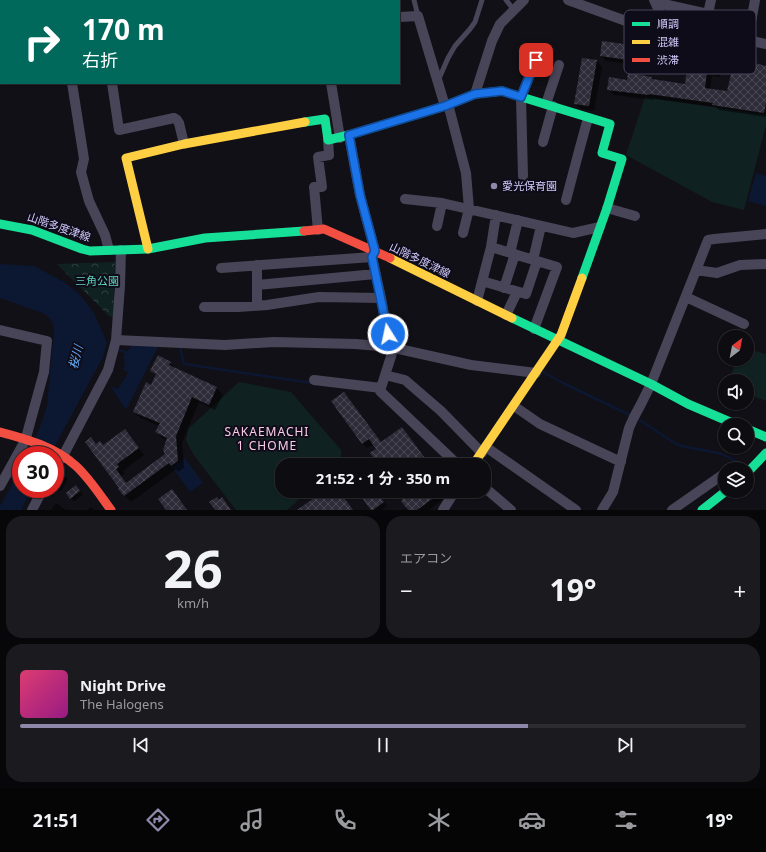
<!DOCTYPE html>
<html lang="ja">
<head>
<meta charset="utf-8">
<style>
	:root { --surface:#0d0c10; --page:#1b1a1e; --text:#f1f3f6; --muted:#9a9b9f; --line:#2d2c30; --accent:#8e89ab }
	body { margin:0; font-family:"Noto Sans","Noto Sans JP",sans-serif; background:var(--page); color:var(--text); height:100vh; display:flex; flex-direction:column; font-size:15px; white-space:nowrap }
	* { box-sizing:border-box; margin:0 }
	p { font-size:13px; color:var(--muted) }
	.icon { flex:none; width:22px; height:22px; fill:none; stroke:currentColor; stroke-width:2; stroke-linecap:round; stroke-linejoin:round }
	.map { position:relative; height:510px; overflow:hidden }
	.side { display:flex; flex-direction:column; gap:6px; padding:6px; background:#070709; flex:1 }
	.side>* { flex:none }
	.hud { position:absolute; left:0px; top:0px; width:400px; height:84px; box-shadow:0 1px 3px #0004,0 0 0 1px var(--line); background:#00695c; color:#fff; overflow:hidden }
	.needle { width:26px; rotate:32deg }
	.tools { position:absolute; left:718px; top:330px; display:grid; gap:8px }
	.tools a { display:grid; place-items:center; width:36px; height:36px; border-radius:50%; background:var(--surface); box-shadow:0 1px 3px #0004,0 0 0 1px var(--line); font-size:20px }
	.speed { position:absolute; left:12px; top:446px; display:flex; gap:8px; font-size:20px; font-weight:700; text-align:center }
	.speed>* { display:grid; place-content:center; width:52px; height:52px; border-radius:50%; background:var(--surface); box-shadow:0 1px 3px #0004,0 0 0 1px var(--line); line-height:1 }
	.speed .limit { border:6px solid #d22; background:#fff; color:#111 }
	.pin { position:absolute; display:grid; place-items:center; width:34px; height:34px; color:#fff; margin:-17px; border-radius:8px; box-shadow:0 2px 6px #0006 }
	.me { position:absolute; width:44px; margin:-22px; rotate:350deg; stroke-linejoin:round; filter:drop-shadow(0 0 3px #0008) }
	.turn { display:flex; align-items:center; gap:14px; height:84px; padding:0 16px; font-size:18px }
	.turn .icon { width:52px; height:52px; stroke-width:2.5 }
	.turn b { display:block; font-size:28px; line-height:34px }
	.big { font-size:30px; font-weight:700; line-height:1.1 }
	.side .widget { flex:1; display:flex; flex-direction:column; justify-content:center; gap:6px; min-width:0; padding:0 14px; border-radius:16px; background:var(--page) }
	.side .dial { align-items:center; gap:0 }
	.dial b { font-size:52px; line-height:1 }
	.song { display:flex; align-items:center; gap:12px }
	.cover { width:48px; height:48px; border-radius:6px; background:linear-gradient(135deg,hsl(340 70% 55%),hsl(310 70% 35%)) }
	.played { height:4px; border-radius:2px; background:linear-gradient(90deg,var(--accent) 70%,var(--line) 70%) }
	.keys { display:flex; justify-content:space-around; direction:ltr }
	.heat { display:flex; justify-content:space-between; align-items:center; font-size:22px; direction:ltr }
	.side .tiles { flex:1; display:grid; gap:6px; grid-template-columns:1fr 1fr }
	.widget:last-child { grid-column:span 2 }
	.trip { position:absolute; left:275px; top:458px; width:216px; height:40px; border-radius:16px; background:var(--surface); box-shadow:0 1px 3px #0004,0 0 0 1px var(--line); font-weight:700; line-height:40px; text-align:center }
	.dock { display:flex; height:64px; justify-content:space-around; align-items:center; background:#050506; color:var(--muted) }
	.dock .icon { width:28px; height:28px }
	.dock .current { color:var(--accent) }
	.dock b { font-size:18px; color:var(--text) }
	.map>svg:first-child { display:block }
	.grass { fill:#102122 }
	.park { fill:url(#park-crowns) }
	.water { fill:#0c1731 }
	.shadow { fill:#0007 }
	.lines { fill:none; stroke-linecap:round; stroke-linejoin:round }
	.stream { stroke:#0c1731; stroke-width:2.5 }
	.building { fill:url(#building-cross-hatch) }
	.lane { stroke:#474557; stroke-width:5 }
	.street { stroke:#474557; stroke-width:10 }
	.fast { stroke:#16e098; stroke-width:9 }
	.slow { stroke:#ffcf43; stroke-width:9 }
	.jam { stroke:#f24e42; stroke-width:9 }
	.route-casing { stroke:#114b97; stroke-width:10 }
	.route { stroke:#1a73e8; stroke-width:7 }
	.poi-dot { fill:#8e89ab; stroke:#0f0c1a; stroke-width:1.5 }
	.labels { text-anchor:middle; stroke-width:4; stroke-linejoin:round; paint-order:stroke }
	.poi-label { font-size:11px; fill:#d1cafb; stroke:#0f0c1a; text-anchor:start }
	.street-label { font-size:11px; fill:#d1cafb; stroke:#0f0c1a }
	.park-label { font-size:11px; fill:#5dd4bb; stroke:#0f0c1a }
	.water-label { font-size:12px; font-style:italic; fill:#60a8f3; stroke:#0f0c1a }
	.neighbourhood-label { font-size:12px; letter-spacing:1px; fill:#fbcbe8; stroke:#0f0c1a }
	.key { fill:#0f0c1a; stroke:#49455e; stroke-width:1 }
	.key-label { font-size:11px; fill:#d1cafb }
</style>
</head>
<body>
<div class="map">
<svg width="766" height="510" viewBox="0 0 766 510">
	<defs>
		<pattern id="park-crowns" width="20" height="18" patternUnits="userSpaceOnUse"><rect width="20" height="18" fill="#102122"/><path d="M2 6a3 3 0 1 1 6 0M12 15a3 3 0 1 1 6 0" fill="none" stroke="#324043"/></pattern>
		<pattern id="building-cross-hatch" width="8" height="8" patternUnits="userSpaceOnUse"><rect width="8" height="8" fill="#2f2c3a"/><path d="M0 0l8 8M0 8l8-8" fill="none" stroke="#4c4957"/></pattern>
	</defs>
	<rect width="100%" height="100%" fill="#111016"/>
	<!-- grass -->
	<path class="grass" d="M645 97 766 115V125L744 210 712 202 626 155Z
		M747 349 766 354V401L747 394V381H729L737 359H747Z
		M239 382 291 392 341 450V463L339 465H282V491H309L287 510H236L193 454 186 440 188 429Z"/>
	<!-- park -->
	<path class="park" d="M115 262 113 317 109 316 57 264Z"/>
	<!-- water -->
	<path class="water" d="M756 173 766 176V206L748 201Z
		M0 264 34 266 64 282 76 291 86 302 94 313 102 331 107 343 103 357 50 455H28L41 424 47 405 54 330C53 323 51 319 45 314L0 298Z
		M135 343 157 344V349L126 410 110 386 118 389 128 373 123 369 125 364 123 357 131 346Z
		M185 458 203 483 190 492 172 467Z
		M21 468V489H32L21 510H0V506Z"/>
	<!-- shadow -->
	<path class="shadow" d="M0 0H14L17 1H1V8L0 7Z
		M603 42 717 58 722 64 720 77 712 76 710 90 728 92 766 67V117L719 110 716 107 654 99V100L614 95 608 89 628 81 652 78 655 81 686 86 688 72 606 61 601 56Z
		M597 61 602 67 594 111 581 109 575 104Z
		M170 363 176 369 216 388 223 395 215 410 199 402 182 443 184 468 178 472 176 469 131 502 119 489 91 439 97 445 103 446 124 430 131 437 144 455 123 471 125 473 121 476 127 483 167 454 168 441 162 438 156 432 159 426 141 418 134 412 157 376 151 371Z
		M344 393 349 398 381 443 429 465H384L383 464 381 465 377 461 383 457 374 444 367 448 362 443Z
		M64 476 68 479 61 491 55 488V477Z
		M79 490 83 495 74 501 70 498Z
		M358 491H376L387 506 381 510H372Z
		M399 491H448L450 494 429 510H404L407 508 405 499Z
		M56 503 66 510H51Z
		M91 507 94 510H88Z"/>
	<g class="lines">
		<!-- stream -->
		<path class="stream" d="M178 347H180L184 364 312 383
			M116 349 128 353
			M541 371 565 384 632 416
			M638 419 676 444 686 447 713 452 722 454 740 463"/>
	</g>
	<!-- building -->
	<path class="building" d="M602 41 717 57 715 72 707 71 705 88 727 91 735 58 766 66V103L764 113 712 105 713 103 649 94V95L607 90 609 77 627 80 628 73 652 77V79L685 84 687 68 600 56Z
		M582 58 597 60 589 106 574 104Z
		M158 355 171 362 169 365 217 387 209 405 192 397 176 436 178 461 171 466 169 463 124 496 118 489 119 488 85 442 91 437 96 444 100 441 103 445 125 429 139 448 117 464 119 467 116 469 126 483 165 454 163 450 167 438 155 432 160 423 133 412 146 382 151 385 156 374 150 371Z
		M344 392 381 442 402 427 430 465H383L378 459 376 461 370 453 376 449 369 439 362 444 331 401Z
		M58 471 65 475 55 493V475L56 472Z
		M76 485 80 491 70 499 66 493Z
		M172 489 187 510H166L158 499Z
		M324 491H339L353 510H297Z
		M357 491H376L384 502 373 510H371Z
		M398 491H443L417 510H408L401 501 403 499Z
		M217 497 219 500 222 497 231 510H215L209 502Z"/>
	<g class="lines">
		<!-- lane -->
		<path class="lane" d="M414 0 418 16
			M506 0 514 10
			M438 81 448 58 455 46 470 29 475 22 482 0"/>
		<!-- street -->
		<path class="street" d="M68 0 70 1
			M294 0V1
			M339 0V1
			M568 0 637 25 752 41 766 44
			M654 0 661 15 663 29
			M109 1 112 0
			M655 2 708 14 711 0
			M399 17 418 16 445 106
			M751 22 755 0
			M705 35 708 14
			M72 83 84 159 81 172 89 201 105 235 109 250
			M112 83 119 130 174 118 177 120 179 123 184 144
			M331 83 340 138
			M475 94 492 41 500 24 524 0
			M448 104 466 173 469 209 463 233
			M546 104 559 65
			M349 135 360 195 375 251 372 257 381 298 390 347 471 365 536 373
			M543 142 553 106
			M523 176 521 97 536 60
			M405 199 442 203 573 233 600 227
			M566 200 579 151 588 118
			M607 208 635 216
			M437 226 442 203
			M318 230 314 187H322L318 157 329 155 328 140
			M491 247 557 267 534 329
			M510 253 518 220
			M533 260 541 226
			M221 268 372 257
			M696 270 717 273 740 265 766 264
			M482 281 526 294 537 261
			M257 285 376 274
			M504 288 515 254
			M686 297 744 324
			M477 301 491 247 496 215
			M257 305V265
			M204 307H238L267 305 319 297 381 298
			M506 315 517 292
			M0 330 47 341 44 372 27 434 26 439 0 486
			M116 340 225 345 274 342 356 344 390 347
			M394 347 380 391 458 465
			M385 375 405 380 441 411 482 453
			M314 380 381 388
			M514 406 540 424 621 462
			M486 447 576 510
			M55 466 63 456 108 370 116 340 120 286 121 250
			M484 487 511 510
			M32 510 43 489
			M443 510 455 491
			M602 510 613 492 629 428 634 417 640 406 651 384 708 240 714 239 766 234
			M672 510 725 473"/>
		<!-- fast -->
		<path class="fast" d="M305 122 325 119 328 140 349 135 445 106 475 94 502 91 610 124 602 153 622 159 607 208 582 278
			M0 224 32 230 82 249 90 251 148 249 205 238 304 231
			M512 318 651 384 688 404 737 425
			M747 429 766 437
			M747 473 766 453
			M702 510 726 491"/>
		<!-- slow -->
		<path class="slow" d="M148 249 126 158 184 144 305 122
			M390 258 512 318
			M473 465 561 335 582 278"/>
		<!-- jam -->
		<path class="jam" d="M304 231 324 229 390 258
			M0 432C27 439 55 447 76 466 90 479 100 495 111 510"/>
	</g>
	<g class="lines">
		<!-- route casing -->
		<g class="route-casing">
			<path id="route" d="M388 334 372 257 375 251 360 195 349 135 445 106 475 94 502 91 521 97 536 60"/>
		</g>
		<!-- route -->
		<use href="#route" class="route"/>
	</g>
	<!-- markers -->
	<circle class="poi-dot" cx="494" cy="186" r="4"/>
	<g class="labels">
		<!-- poi labels -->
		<g class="poi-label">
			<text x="502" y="190">愛光保育園</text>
		</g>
		<!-- street labels -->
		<g class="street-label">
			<text transform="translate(59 227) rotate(19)" y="4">山階多度津線</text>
			<text transform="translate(420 260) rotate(26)" y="4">山階多度津線</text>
		</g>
		<!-- park labels -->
		<g class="park-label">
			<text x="97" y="285">三角公園</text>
		</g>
		<!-- water labels -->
		<g class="water-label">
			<text transform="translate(76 357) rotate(-75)" y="4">桜川</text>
		</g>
		<!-- neighbourhood labels -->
		<g class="neighbourhood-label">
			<text x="267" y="436">SAKAEMACHI<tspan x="267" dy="14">1 CHOME</tspan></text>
		</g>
	</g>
	<!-- legend -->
	<rect x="624" y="10" width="132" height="64" rx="6" class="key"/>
	<rect x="632" y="22" width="18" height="4" fill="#16e098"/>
	<rect x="632" y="40" width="18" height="4" fill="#ffcf43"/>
	<rect x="632" y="58" width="18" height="4" fill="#f24e42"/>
	<g class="key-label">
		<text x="657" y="28">順調</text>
		<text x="657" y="46">混雑</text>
		<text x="657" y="64">渋滞</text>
	</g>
</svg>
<div class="tools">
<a><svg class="needle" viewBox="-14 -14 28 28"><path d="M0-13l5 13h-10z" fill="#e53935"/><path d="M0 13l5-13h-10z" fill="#9a9b9f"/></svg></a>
<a><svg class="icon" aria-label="sound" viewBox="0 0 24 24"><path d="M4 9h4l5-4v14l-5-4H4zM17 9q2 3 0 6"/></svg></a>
<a><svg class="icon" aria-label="search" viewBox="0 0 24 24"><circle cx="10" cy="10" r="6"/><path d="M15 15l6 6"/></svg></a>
<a><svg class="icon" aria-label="layers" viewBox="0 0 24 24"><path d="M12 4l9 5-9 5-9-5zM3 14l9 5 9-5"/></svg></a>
</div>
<div class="speed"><div class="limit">30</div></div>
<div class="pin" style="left:536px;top:60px;background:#d93025"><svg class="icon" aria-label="arrive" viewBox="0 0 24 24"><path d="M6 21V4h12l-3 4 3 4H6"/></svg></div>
<svg class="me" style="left:388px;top:334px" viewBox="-20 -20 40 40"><circle r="17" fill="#1a73e8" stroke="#fff" stroke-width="3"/><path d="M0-11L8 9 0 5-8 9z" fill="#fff"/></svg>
<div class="trip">21:52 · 1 分 · 350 m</div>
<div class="hud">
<div class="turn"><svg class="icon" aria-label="right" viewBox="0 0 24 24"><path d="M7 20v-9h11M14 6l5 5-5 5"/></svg><div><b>170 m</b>右折</div></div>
</div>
</div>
<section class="side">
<div class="tiles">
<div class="widget dial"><b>26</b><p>km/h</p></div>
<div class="widget"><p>エアコン</p>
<div class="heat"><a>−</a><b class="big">19°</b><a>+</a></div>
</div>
<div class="widget">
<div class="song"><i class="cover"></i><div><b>Night Drive</b><p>The Halogens</p></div></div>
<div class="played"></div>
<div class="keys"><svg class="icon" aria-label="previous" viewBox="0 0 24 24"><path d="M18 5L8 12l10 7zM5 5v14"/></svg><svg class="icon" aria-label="pause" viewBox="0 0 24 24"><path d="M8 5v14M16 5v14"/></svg><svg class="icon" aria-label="next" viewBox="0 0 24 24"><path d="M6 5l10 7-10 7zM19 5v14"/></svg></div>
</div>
</div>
</section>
<nav class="dock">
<b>21:51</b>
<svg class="icon current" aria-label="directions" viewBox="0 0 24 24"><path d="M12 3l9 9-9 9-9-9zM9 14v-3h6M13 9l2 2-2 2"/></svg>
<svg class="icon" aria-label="music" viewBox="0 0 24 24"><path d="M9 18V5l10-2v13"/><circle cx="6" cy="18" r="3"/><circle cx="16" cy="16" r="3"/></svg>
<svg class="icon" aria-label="phone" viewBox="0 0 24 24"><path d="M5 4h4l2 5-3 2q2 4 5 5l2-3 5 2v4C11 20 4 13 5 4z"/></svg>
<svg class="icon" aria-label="climate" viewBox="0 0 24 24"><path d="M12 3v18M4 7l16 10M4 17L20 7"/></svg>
<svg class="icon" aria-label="car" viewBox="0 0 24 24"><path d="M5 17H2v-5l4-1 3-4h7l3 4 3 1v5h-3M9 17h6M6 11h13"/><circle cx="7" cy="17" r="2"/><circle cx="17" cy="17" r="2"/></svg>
<svg class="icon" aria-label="filters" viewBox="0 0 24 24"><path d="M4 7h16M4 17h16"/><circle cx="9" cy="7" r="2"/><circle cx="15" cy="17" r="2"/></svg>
<b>19°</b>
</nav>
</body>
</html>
